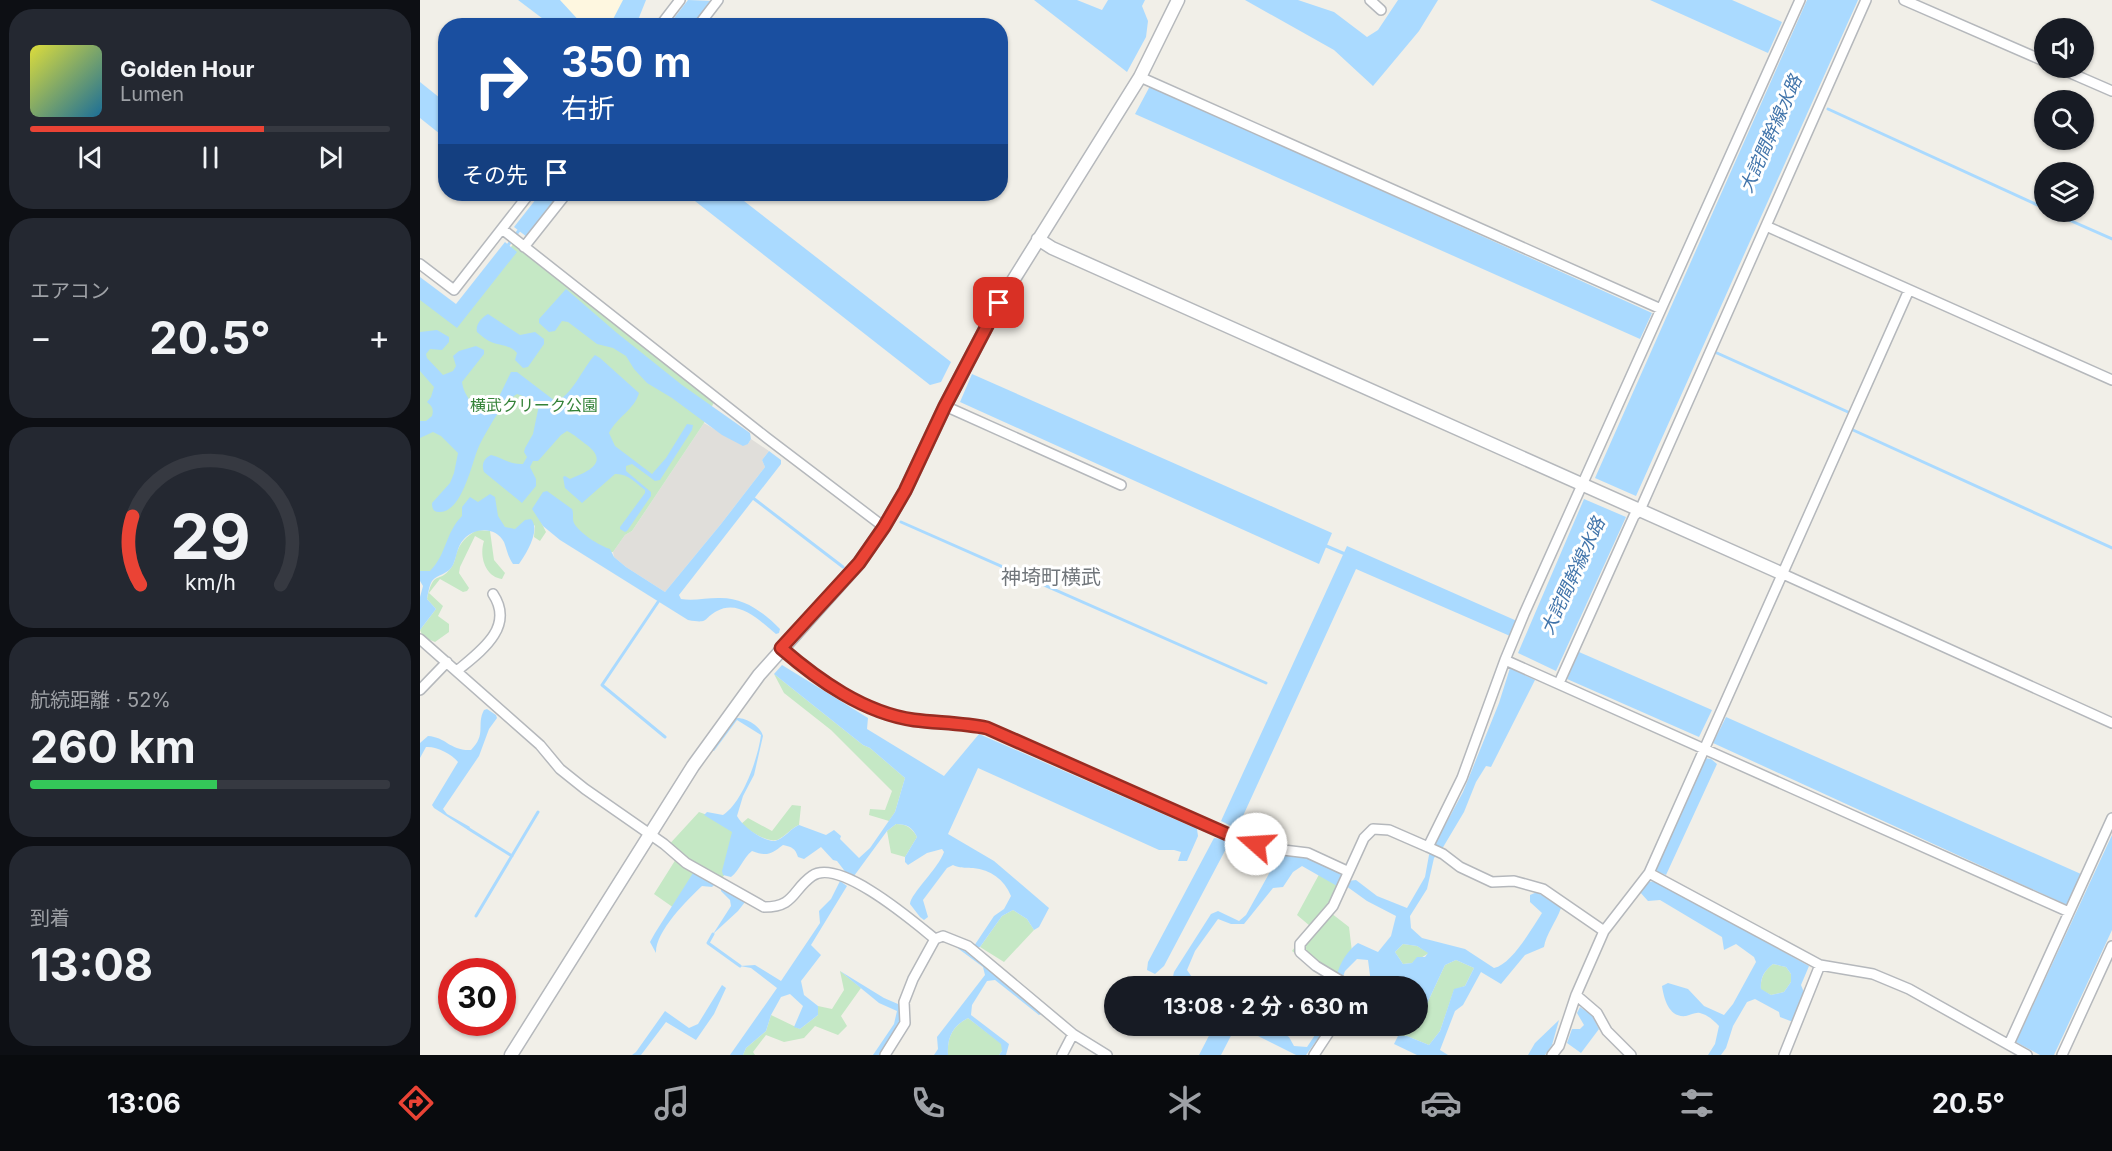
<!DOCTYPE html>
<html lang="ja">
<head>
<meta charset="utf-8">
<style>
	:root { --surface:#171b24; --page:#242831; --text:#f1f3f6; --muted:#9ea1a6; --line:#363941; --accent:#ea4335 }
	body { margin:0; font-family:Inter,"Noto Sans JP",sans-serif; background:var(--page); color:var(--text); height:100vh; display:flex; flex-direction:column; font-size:22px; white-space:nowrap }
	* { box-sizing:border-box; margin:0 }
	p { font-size:20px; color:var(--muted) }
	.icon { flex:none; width:33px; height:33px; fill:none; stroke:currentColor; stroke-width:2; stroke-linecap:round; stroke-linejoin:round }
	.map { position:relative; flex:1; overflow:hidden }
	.sheet { display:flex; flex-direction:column; gap:9px; padding:9px; background:#0d0f14; width:420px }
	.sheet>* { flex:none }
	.hud { position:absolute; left:18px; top:18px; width:570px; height:183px; border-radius:24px; box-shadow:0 2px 4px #0004; background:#1a4fa0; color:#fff; overflow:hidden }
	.controls { position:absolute; left:1614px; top:18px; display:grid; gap:12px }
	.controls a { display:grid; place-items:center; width:60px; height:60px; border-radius:50%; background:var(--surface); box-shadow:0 2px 4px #0004; font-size:30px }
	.speed { position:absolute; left:18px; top:958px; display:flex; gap:12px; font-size:30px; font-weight:700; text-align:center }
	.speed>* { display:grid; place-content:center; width:78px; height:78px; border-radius:50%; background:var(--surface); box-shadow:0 2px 4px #0004; line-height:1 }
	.speed .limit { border:9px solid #d22; background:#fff; color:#111 }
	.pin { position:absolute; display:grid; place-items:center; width:51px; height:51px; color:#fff; margin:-26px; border-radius:12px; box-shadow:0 3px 9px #0006 }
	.me { position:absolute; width:66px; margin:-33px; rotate:289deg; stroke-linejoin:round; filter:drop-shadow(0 0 4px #0008) }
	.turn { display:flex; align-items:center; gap:21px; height:126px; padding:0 24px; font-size:27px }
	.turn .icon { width:78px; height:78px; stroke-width:2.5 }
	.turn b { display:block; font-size:42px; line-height:51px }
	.then { display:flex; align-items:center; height:57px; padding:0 24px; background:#0003; gap:12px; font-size:22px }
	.big { font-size:45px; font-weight:700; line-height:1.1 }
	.sheet .card { flex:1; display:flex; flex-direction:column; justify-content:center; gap:9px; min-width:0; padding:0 21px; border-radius:24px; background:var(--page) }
	.sheet .dial { align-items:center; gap:0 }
	.dial svg { height:156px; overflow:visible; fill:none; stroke:var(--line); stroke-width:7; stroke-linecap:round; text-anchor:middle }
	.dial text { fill:var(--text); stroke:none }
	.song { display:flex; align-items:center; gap:18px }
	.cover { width:72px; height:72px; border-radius:9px; background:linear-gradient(135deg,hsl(60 70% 55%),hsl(200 70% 35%)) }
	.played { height:6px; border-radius:3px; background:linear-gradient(90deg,var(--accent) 65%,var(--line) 65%) }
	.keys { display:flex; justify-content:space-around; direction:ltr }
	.heat { display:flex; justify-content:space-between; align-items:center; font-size:33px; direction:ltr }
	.charge { height:9px; border-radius:4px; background:linear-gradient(90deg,#34c759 52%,var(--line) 0) }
	.trip { position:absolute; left:684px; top:976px; width:324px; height:60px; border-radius:30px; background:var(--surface); box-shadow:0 2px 4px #0004; font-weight:700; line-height:60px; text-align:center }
	.dock { display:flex; height:96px; justify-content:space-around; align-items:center; background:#090b0e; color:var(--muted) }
	.dock .icon { width:42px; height:42px }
	.dock .active { color:var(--accent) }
	.dock b { font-size:27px; color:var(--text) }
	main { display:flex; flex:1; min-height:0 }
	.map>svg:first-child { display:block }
	.commercial { fill:#fef7e0 }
	.industrial { fill:#e0deda }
	.green { fill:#c5e8c5 }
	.water { fill:#aadaff; fill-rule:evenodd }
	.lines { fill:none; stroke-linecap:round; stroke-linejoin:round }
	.stream { stroke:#aadaff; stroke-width:3 }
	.minor-casing { stroke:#b5b8bc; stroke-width:12 }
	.tertiary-casing { stroke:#b5b8bc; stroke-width:15 }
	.minor { stroke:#fff; stroke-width:9 }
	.tertiary { stroke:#fff; stroke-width:12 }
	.route-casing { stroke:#982c22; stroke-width:15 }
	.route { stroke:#ea4335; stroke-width:10 }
	.labels { text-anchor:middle; stroke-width:6; stroke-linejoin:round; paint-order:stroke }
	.park-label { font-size:16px; fill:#348238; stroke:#fff }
	.water-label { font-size:18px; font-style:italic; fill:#4174aa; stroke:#fff }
	.quarter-label { font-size:20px; fill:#70757a; stroke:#fff }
</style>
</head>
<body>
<main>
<section class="sheet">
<div class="card">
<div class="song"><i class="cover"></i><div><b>Golden Hour</b><p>Lumen</p></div></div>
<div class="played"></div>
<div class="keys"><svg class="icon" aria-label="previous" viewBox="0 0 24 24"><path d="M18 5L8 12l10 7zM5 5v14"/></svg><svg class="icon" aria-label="pause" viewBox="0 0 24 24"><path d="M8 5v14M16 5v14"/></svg><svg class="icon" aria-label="next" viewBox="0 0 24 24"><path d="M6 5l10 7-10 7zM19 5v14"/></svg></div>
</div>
<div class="card"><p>エアコン</p>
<div class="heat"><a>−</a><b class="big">20.5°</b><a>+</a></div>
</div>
<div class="card dial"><svg viewBox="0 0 100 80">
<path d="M14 69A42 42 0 1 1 86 69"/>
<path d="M14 69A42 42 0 0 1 10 34" stroke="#ea4335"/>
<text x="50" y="56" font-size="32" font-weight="700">29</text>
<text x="50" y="72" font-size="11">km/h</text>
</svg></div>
<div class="card"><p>航続距離 · 52%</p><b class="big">260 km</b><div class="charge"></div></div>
<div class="card"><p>到着</p><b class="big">13:08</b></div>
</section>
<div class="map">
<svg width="1692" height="1055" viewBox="0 0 1692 1055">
	<rect width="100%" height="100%" fill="#f1efe8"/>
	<!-- commercial -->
	<path class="commercial" d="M98 0H222L212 26 131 25Z"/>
	<!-- industrial -->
	<path class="industrial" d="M284 423 311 439 328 444 331 439 349 451 342 460 345 467 301 524 245 592 206 567 194 557 193 552 205 535 212 531Z"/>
	<!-- green -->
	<path class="green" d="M94 243 294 402 284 423 212 531 205 535 193 552 179 553 121 522 126 532 120 541 114 537 115 525 98 541 59 514 23 569 0 575V294L35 321Z
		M57 530 70 531 74 560 85 573 82 579C65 577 59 556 64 541L55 536 40 567 39 573 49 588 47 591 43 592 20 579 9 593 23 606 18 616 29 624V632L15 642 3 637 0 630 16 609 7 599C14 568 18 585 31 568 34 564 35 559 36 555 40 542 46 537 57 530Z
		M354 674 443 745 450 748 485 778 475 812 469 821 449 815 450 809 465 810 472 791 411 730 364 693Z
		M372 805 381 806 379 825C371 828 367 835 359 839 350 845 328 830 321 824L328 818 352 831Z
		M279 812 309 823 324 840 299 884 275 881 254 908 234 894 256 859 245 849Z
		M476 824C487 824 492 828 497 837L485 857 471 853 467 831Z
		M902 869 930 884 911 913 929 927 932 952 915 983 872 951 890 926 877 915Z
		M593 910 607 919 614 930 584 962 560 947 582 916Z
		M983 944 997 946 1009 953 992 963 983 964 975 952Z
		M1036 960 1054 968 1045 986 1034 990 1020 1031 1009 1045 987 1036H978L985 1026H998V1010L1005 1008 1025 965Z
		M1353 964 1366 967 1371 974V982L1364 992 1351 995 1341 990C1340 978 1344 971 1353 964Z
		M420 971 441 988 421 1016 427 1026 418 1035 395 1026 384 1038 364 1042 346 1035 333 1052 335 1055H323L326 1048 346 1031 351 1015 380 1029 398 1015V1006L412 1009 424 990Z
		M548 1018 582 1044V1051L579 1055H528C527 1038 532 1026 548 1018Z"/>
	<!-- water -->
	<path class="water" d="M98 0H140L163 25H131Z
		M203 0H226L216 25H190Z
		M268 0 293 1 273 25 248 26Z
		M614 0H657L682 10 688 0H725L722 6 728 21 726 37 707 72Z
		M825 0H878L914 12 947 37 958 30 978 0H1018L999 31 953 86 914 50Z
		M1230 0H1312L1362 22 1348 53Z
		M1387 0H1438L1216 496 1175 478Z
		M0 82 25 102V138L0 118Z
		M730 86 1232 313 1220 339 715 114Z
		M120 194H140L107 237 94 227Z
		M266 194H315L531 362 521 382 510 385Z
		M85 242 97 252 37 328 0 300V277L36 304Z
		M146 289 197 333 262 385 330 433 331 439 328 444 323 446 302 435 252 398 227 383 214 369 206 356 193 348 177 344 148 322 142 321 135 331 129 332 119 323V319Z
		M68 314 100 335 115 332 124 339V344L108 367 103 368 95 360 97 353C89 344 79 346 69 341 65 339 61 335 57 332 55 325 62 317 68 314Z
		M17 330 29 337V342L22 350 10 349 6 354 7 358 23 375 33 371 36 366 33 356 39 351 56 346 64 350V354L42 382C44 396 54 409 69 410L76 403 91 372H97L135 401C151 398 163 367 175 355L180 358 219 393C214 410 197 417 189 433L195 446 232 474 246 458 267 424 273 425 272 430 240 480 235 481 212 464 206 466V471L231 492V496L207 531 205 532 200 529V527L225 493V490C216 483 207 473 195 474L162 503 145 488 143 477 145 476 150 479C167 472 190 463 167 445 160 440 155 435 147 431L141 435 118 461H113L110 467 116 479V486L102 503 64 472C61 465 64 458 71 455 83 458 90 465 103 464L107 457 104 452 105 448 113 434 119 405 111 399 97 394C86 401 76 415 70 426 65 434 60 443 57 451 51 467 41 513 19 512 13 512 12 508 12 503L30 483 34 473 38 453 21 436 13 432 0 438V421H6L12 416C14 409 12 406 7 402L11 397 14 387 0 371V332Z
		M552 374 912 533 899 564 540 402Z
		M349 451 361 460V464L259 595 261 599C273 601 286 598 298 598 324 597 343 612 360 629L359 633 356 634C340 621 319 599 297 611 282 619 290 624 268 620L140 540 123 526 112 509 123 492 127 491 152 509C154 514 152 519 154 523 159 533 180 546 190 549L194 557 206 567 245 592 301 524 345 467 342 460Z
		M70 494 75 497 78 516 85 527 95 529 105 520 111 519C121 530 106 554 99 564H93C88 557 87 550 84 542 76 527 55 527 44 539 37 546 37 556 33 565 28 575 17 574 12 581 9 586 8 594 7 599L16 609 0 630V597L3 586 0 581V571H10C27 554 25 533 42 516V507L50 497 58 502Z
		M1164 499 1206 517 1136 671 1098 653Z
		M927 546 1097 621 1090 636 936 569 817 829 801 821Z
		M1159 652 1292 710 1279 737 1147 679Z
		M362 665 448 718 447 729 524 776 559 734 777 829 778 836 767 861H758L761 852 754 850H739L558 768 528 834 574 861 629 908 619 927 614 930 607 919 593 910 582 916 560 947 556 948 554 946 574 916 584 909 591 896C584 879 571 870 553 868 544 867 542 869 533 865L527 868 503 900 508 917 504 920 500 917 490 904C491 893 518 869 524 852L522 849 507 853 488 865 485 862V857L497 837C492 827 487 824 476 824L467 831 434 876 427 874 417 861 413 860 401 847 384 859 378 857C375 848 372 847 363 845 351 854 347 857 332 851 323 858 320 870 311 877L303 875 302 871 312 832 284 815 287 812 303 815C323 802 338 758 341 735L317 720 294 751 292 750 316 718C325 717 341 726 343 736L334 775 323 796 317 816C322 826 344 842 355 841 364 839 371 828 379 825L406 835 414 830 421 836 420 839 439 858 450 848 475 812 485 778 450 748 443 745 354 674Z
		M1090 668 1115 680 1071 767 1066 766 1056 782 1044 812 1022 849 1014 858 1007 889 990 916 991 928 1002 938 1045 949 1074 968C1092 964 1112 928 1122 913L1110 902V895L1117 892 1141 908C1136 922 1126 934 1124 947L1105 955 1081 984 1061 972 1043 1005 1035 1011 1020 1050 1028 1055H997L974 1044 978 1036H987L1009 1045 1020 1031 1034 989 1045 986 1054 968 1036 960 1025 965 1005 1008 998 1010V987H959L951 983 948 960 937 959 925 971 920 985 923 987H916C914 972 926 951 938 943L958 952 971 936 976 916 947 901 922 883 917 886 882 866 873 872 863 887 853 888 824 924H811L798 919 775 951 767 970 774 980 787 987 751 986 754 972 791 914 798 911 819 921 826 915 860 854 889 858 918 872 928 881 936 880 957 896 987 908 1005 877 1009 855 1043 792 1079 703ZM983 944 997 946 1008 953 1005 957H997L992 963 983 964 975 952Z
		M67 709 76 715 77 718 69 729 59 756 23 809 27 814 50 827 48 830 14 808 12 805 38 762C32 754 16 746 6 747L0 758V743L8 736C26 737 30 751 51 750 67 734 56 725 64 710Z
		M1306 717 1661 874 1647 905 1293 743Z
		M1284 758 1291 759 1297 764 1246 875 1238 872 1235 867Z
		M1692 835V930L1634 1055H1620L1596 1042Z
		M794 838 803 839 808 845 744 966 735 974 727 970 728 962Z
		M273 873 294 885 292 887 282 886C267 900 235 932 236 953L230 942 235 933Z
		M420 881 427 886 391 945 401 955 381 981 384 995 398 1006V1015L380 1029 374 1027 383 1006 370 994 361 997 351 1015 346 1031 326 1048 323 1055H310L357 988 331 968 320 966 335 965 361 981 400 923 399 911 411 899Z
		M1236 881 1389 966 1381 985 1385 995 1373 1022 1360 1017 1359 1012 1335 999 1327 1002 1313 1026 1306 1048 1301 1055H1288L1295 1044 1299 1026C1293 1020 1288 1015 1280 1013 1275 1012 1271 1015 1266 1016 1249 1018 1244 999 1242 986L1248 983 1268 989 1284 1006 1304 1015 1313 1004 1336 962 1334 957 1316 944 1304 950 1302 937 1240 900 1228 901 1219 891 1228 882ZM1353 964 1366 967 1371 974V982L1364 992 1351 995 1341 989C1340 978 1344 971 1353 964Z
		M301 889 325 902 318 911 293 934 311 906 310 900 301 891Z
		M532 944 552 954 624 1013 619 1015 575 980 567 981 552 1005 551 1015 589 1044 586 1055H579L582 1051 581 1044 548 1018C532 1026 527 1038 528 1055H514L518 1049 517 1037 565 975 563 967Z
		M420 971 464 998 478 1004 483 1012 480 1024 460 1055H453L474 1024 477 1011 459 1003Z
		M302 985 306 988 294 1014 276 1040 246 1022 221 1055H212L216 1052 245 1011 269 1028 278 1024Z
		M1160 1007 1172 1015 1179 1029 1161 1053 1147 1043 1152 1029H1160L1164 1025 1157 1013Z
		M1139 1020 1132 1045 1125 1055H1108L1115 1043Z
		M794 1026H816L801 1055H779Z
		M818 1026H836L844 1030 851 1026 869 1037 874 1046 887 1047 901 1026H907L886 1055H876Z"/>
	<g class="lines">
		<!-- stream -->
		<path class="stream" d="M1408 109 1624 208
			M1631 212 1692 239
			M86 248 100 229
			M1297 353 1428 412
			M1433 430 1692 548
			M333 498 423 567
			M481 522 846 683
			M904 545 925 554
			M238 602 182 685 245 737
			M49 829 92 856
			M56 916 118 812
			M293 934 288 943 320 966"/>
		<!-- minor casing -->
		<g class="minor-casing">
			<path id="minor" d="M950 0 961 10
				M1484 0 1624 61
				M240 26 260 0
				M278 26 298 0
				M1639 68 1692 91
				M720 77 1241 309
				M1346 226 1692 380
				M82 229 347 438 464 527
				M104 247 146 194
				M0 264 34 290 109 194
				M525 406 701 485
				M1363 574 1692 723
				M0 639 120 745 140 769 165 789 244 844 266 863 344 907C375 907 372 890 392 876 419 857 494 922 515 939
				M361 648C397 679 446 713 494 720 518 723 543 723 567 728L816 838 855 849 888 853 927 871
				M1085 660 1649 912
				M38 670C61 651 95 627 73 594
				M1139 683 1214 516 1220 510 1446 0
				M0 690 27 662
				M1008 847 1042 778 1085 660 1104 614 1380 0
				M1229 873 1400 965 1453 974 1489 989 1607 1055
				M931 987 896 966 880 952V944L913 906 944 838 953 829 969 830 1008 847 1023 854 1040 867 1072 882 1094 881 1123 889 1184 931
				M1156 995 1177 1013 1187 1031 1211 1055
				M1589 1044 1692 818
				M465 1055 485 1023 484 1002 493 979 515 939 523 936 548 946 653 1034 687 1055
				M642 1055 653 1034
				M894 1055 913 1026
				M1132 1055 1139 1046 1156 995 1184 931 1229 873 1489 290
				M1364 1055 1400 965
				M1642 1055 1692 946"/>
		</g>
		<!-- tertiary casing -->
		<g class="tertiary-casing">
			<path id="tertiary" d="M618 239 632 248 1363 574
				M91 1055 273 766 339 675 439 563 464 527 485 491 525 406 579 303 720 77 758 0"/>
		</g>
		<!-- minor -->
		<use href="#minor" class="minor"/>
		<!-- tertiary -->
		<use href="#tertiary" class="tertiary"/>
	</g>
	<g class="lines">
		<!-- route casing -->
		<g class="route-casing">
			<path id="route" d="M579 303 525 406 485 491 464 527 439 563 361 648C398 680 444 713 494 720 518 723 543 723 567 728L816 838 836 844"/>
		</g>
		<!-- route -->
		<use href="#route" class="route"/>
	</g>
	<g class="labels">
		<!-- park labels -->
		<g class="park-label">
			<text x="114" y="411">横武クリーク公園</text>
		</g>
		<!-- water labels -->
		<g class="water-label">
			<text transform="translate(1351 134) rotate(-66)" y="6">大詫間幹線水路</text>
			<text transform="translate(1153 576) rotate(-65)" y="6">大詫間幹線水路</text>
		</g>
		<!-- quarter labels -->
		<g class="quarter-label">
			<text x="631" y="584">神埼町横武</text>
		</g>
	</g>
</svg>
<div class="controls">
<a><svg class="icon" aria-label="sound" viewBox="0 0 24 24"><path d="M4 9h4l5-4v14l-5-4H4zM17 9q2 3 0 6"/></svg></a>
<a><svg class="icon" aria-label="search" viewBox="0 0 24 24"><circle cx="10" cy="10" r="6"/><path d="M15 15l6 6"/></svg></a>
<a><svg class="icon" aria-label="layers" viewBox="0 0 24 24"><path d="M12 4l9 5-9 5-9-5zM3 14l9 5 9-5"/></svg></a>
</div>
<div class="speed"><div class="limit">30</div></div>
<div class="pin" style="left:579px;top:303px;background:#d93025"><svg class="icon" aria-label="arrive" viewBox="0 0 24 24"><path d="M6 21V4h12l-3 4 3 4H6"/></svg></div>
<svg class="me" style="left:836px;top:844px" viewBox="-20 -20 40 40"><circle r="19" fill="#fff"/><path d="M0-13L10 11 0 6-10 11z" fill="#ea4335"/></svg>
<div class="trip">13:08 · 2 分 · 630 m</div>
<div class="hud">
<div class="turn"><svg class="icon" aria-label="right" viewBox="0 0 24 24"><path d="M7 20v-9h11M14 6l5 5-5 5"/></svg><div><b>350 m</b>右折</div></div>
<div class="then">その先<svg class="icon" aria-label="arrive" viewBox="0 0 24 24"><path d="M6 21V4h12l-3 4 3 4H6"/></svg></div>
</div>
</div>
</main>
<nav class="dock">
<b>13:06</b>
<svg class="icon active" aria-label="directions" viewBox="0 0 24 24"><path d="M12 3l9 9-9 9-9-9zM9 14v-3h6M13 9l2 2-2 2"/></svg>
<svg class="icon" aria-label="music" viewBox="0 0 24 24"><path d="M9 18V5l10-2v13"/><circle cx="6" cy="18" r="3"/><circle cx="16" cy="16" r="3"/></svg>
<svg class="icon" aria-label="phone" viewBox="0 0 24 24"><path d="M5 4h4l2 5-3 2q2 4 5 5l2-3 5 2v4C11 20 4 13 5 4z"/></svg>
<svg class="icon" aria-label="climate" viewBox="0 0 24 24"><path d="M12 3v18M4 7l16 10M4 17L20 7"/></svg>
<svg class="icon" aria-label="car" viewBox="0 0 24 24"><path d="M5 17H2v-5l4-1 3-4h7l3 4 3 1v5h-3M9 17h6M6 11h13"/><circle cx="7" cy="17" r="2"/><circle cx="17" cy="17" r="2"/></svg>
<svg class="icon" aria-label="filters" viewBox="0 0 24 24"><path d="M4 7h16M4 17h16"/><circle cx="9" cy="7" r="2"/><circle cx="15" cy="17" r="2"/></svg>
<b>20.5°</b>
</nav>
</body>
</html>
